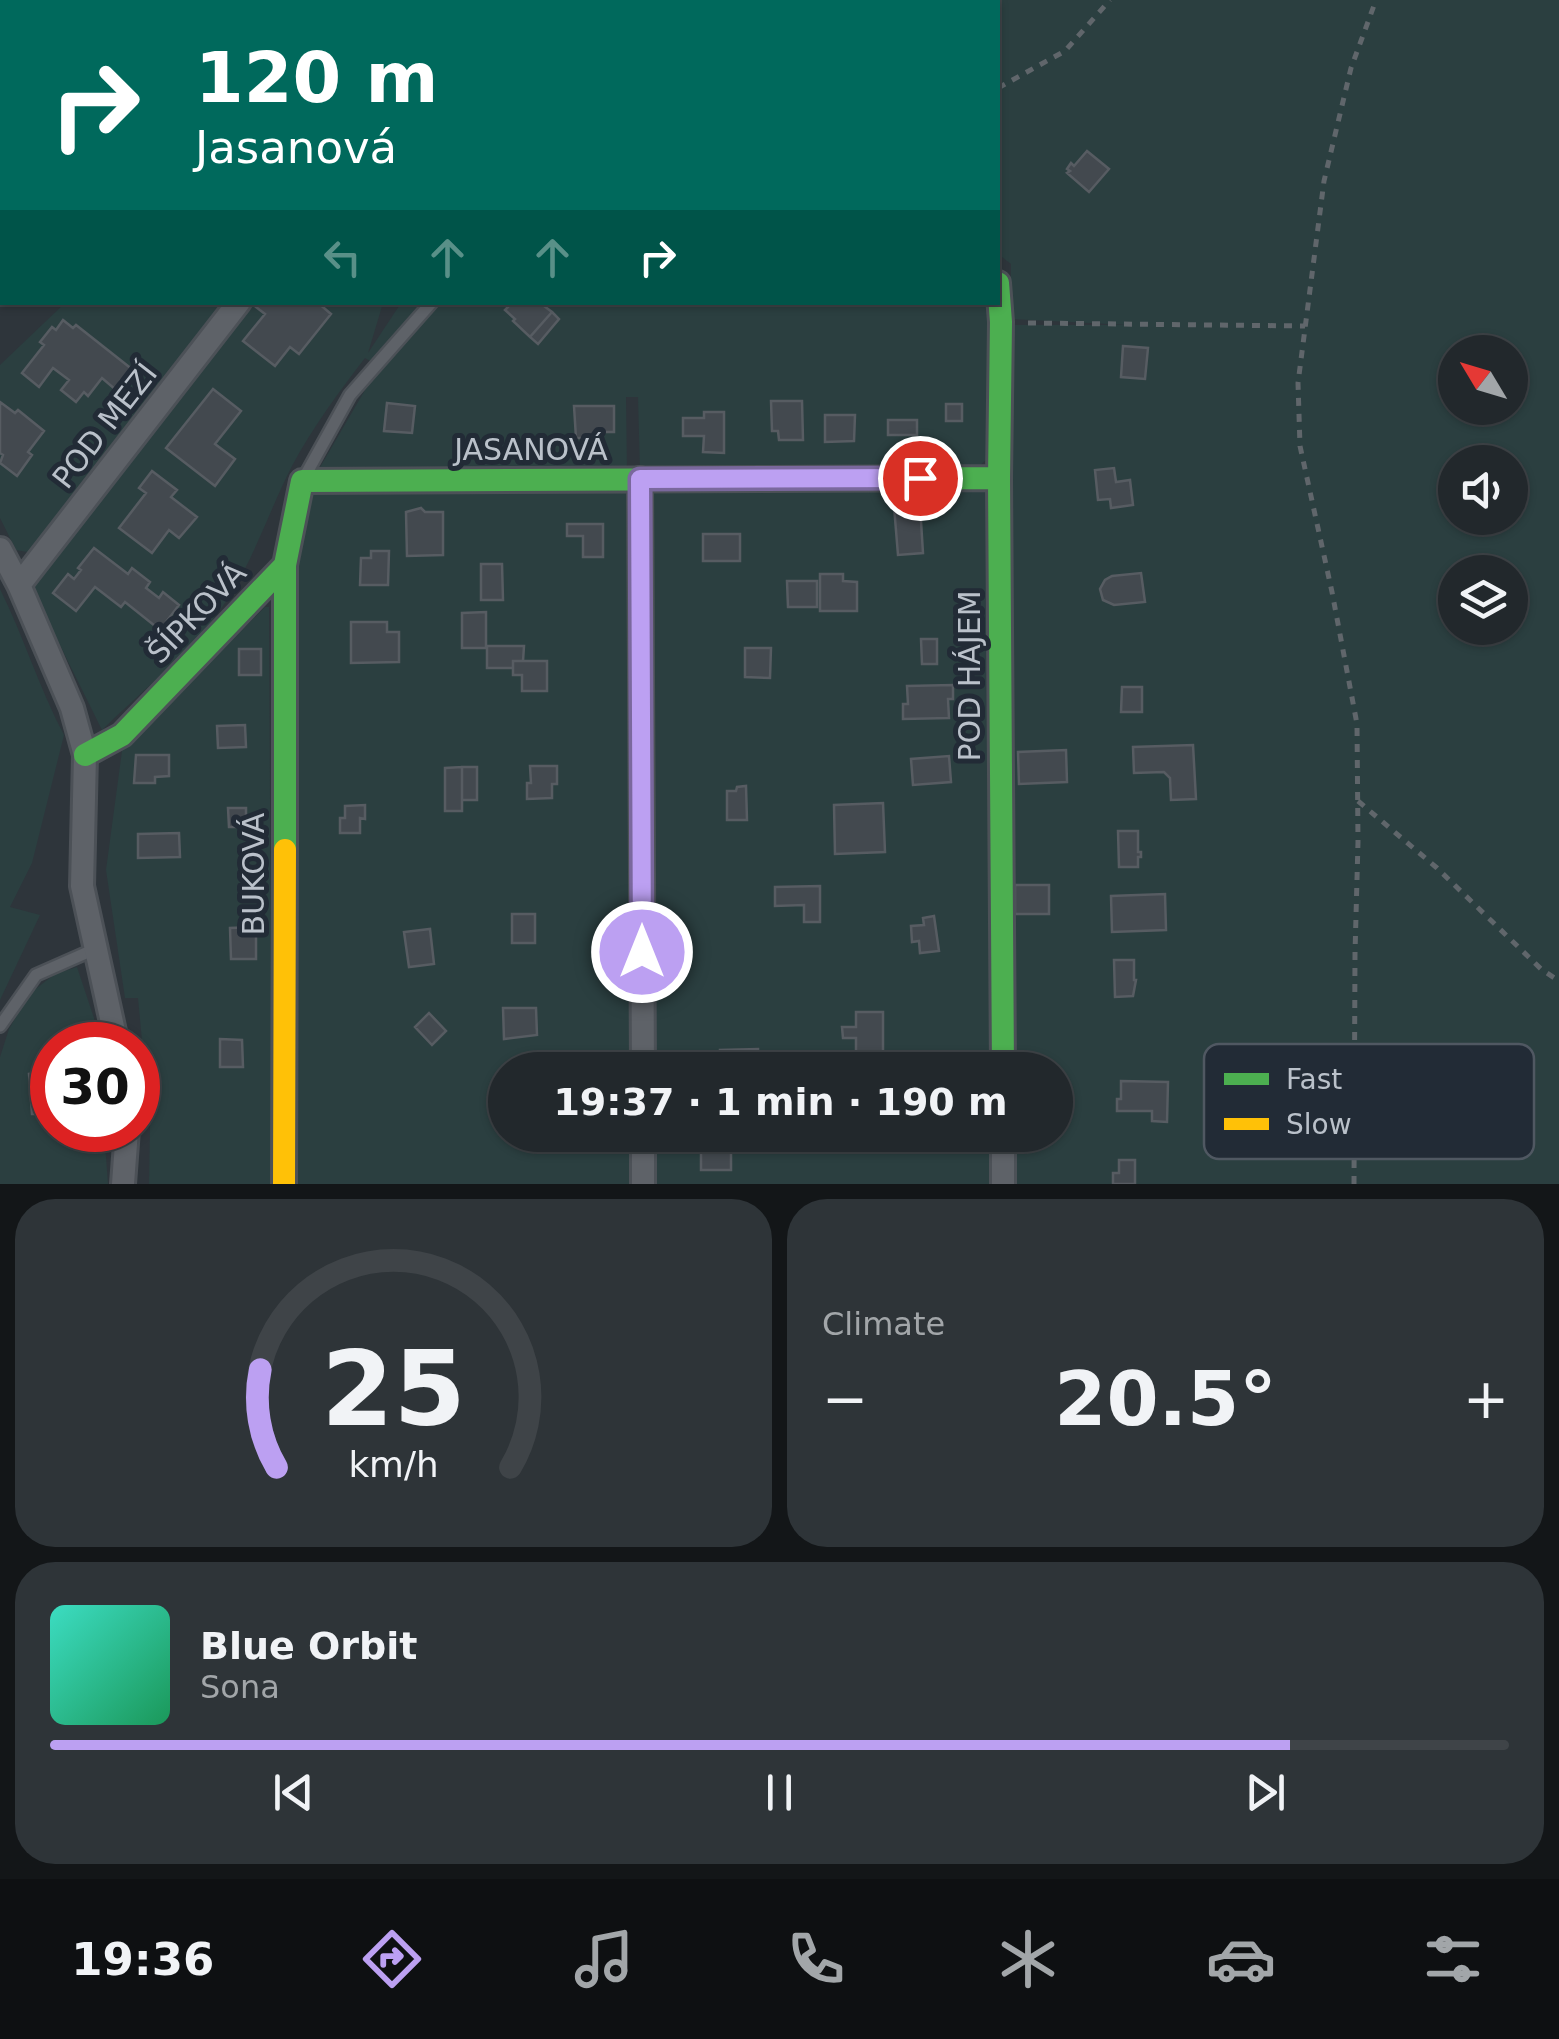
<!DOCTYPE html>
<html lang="en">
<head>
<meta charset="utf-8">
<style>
	:root { --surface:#22282c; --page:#2e3438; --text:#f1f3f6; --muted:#a2a6a9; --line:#3f4448; --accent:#bca0f2 }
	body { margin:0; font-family:"DejaVu Sans",sans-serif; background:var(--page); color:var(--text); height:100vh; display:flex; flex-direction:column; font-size:38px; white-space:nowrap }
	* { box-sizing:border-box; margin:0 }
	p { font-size:32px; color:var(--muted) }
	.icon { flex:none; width:55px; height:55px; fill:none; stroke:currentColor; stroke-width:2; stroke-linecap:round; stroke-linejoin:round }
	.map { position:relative; height:1184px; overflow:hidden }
	.details { display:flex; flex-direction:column; gap:15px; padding:15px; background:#131618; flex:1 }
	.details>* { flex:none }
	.top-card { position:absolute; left:0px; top:0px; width:1000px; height:305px; box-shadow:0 2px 8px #0004,0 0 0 2px var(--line); background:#00695c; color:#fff; overflow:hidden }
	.needle { width:65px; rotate:308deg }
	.tools { position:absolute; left:1438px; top:335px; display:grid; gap:20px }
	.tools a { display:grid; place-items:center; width:90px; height:90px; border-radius:50%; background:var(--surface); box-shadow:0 2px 8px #0004,0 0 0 2px var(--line); font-size:50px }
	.speed { position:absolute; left:30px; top:1022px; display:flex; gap:20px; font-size:50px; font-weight:700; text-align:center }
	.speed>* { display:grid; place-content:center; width:130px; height:130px; border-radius:50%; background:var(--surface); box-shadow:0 2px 8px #0004,0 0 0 2px var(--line); line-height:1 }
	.speed .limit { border:15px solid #d22; background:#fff; color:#111 }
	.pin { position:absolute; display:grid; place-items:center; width:85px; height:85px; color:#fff; margin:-42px; border:5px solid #fff; border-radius:50%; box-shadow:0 2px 10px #0007 }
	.me { position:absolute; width:110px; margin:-55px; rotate:0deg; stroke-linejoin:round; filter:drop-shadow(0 0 8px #0008) }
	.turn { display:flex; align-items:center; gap:35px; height:210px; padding:0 30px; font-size:45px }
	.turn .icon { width:130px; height:130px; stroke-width:2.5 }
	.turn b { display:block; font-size:70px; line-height:85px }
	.lanes { display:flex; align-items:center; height:95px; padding:0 30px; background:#0003; justify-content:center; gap:50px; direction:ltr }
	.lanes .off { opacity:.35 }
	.big { font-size:75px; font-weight:800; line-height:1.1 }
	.details .widget { flex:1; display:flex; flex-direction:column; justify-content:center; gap:15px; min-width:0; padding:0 35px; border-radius:40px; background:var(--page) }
	.details .dial { align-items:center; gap:0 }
	.dial svg { height:260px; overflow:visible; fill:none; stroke:var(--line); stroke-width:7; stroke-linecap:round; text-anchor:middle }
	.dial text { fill:var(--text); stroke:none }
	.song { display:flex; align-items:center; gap:30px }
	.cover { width:120px; height:120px; border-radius:15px; background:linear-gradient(135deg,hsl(170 70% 55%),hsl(150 70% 35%)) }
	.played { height:10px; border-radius:5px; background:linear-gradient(90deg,var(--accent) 85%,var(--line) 85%) }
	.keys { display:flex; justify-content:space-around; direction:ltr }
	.heat { display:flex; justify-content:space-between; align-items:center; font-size:55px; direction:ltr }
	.details .tiles { flex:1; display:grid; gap:15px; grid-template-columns:1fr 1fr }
	.widget:last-child { grid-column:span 2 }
	.trip { position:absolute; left:488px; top:1052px; width:585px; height:100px; border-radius:50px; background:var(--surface); box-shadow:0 2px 8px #0004,0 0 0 2px var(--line); font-weight:800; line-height:100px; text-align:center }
	.tab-bar { display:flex; height:160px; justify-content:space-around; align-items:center; background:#0e1012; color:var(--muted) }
	.tab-bar .icon { width:70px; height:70px }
	.tab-bar .selected { color:var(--accent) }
	.tab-bar b { font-size:45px; color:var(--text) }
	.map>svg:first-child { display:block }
	.green { fill:#2b3f40; fill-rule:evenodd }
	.building { fill:#43494f; stroke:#575c62; stroke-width:2.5 }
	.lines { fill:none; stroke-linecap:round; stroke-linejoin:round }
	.lane-casing { stroke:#4c5157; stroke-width:16 }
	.street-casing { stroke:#4c5157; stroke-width:28 }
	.fast-casing { stroke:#4c5157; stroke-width:28 }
	.slow-casing { stroke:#4c5157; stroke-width:28 }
	.path { stroke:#60666b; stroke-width:5; stroke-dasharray:8 8; stroke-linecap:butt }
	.lane { stroke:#5e6268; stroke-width:11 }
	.street { stroke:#5e6268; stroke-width:22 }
	.fast { stroke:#4caf50; stroke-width:22 }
	.slow { stroke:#ffc107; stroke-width:22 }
	.route-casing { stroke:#7a689d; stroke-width:25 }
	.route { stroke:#bca0f2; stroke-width:18 }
	.labels { text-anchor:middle; stroke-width:10; stroke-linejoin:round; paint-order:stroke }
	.street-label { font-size:30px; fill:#bac1ca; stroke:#222b36 }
	.key { fill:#222b36; stroke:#505862; stroke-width:2.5 }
	.key-label { font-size:28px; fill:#bac1ca }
</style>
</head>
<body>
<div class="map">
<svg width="1559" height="1184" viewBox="0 0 1559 1184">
	<rect width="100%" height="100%" fill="#2e353b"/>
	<!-- green -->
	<path class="green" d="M734 0H1559V1184H1016V1135H1055V1070H1016L1011 325H1130L1011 319V264L998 254V2H732ZM1455 352H1510V408H1455ZM1455 462H1510V518H1455ZM1455 572H1510V628H1455Z
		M65 303H227L33 553 16 550 0 518V365Z
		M253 303H383L368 353 401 303H987L988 458 973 472H640L638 397H626L627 472 316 474 379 366 365 358C338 393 313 427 292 466 270 509 255 556 229 597 196 648 145 688 102 730L42 609 33 586Z
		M988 482 990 1070H655L652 484Z
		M628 484 630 1070H505V1135H631V1184H296L291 571 304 494Z
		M0 589C24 637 39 688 64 735L32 863 10 907 40 915 0 1000Z
		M265 607H269L272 1184H149L150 1126 138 998H125L106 870 122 751Z
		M77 967 94 1018 97 1045H52V1130H104L108 1184H0V1057L9 1029 29 994 55 974Z
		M655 1135H990V1184H655Z"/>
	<!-- building -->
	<path class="building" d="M1087 151 1109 169 1089 192 1067 173 1070 171 1067 169 1071 163 1074 166Z
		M260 302H317L331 314 299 354 290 347 275 366 243 341 265 314 256 307Z
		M507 302H547L544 306 552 312 530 337 513 321 515 319 505 310 510 305Z
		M552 312 559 319 538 344 530 337Z
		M63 320 73 328 76 325 133 370 116 390 102 378 88 396 84 392 76 402 61 390 69 380 53 368 39 387 22 373 44 345 40 342 52 327 56 330Z
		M1123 346 1148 348 1145 379 1121 377Z
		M213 389 241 411 215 444 235 459 215 486 166 448Z
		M771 401H802L803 440H779L778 431H772Z
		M0 402 15 413 18 410 44 431 28 452 32 455 17 476 0 463 3 455 0 453Z
		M387 403 415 406 412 433 384 431Z
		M946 404H962V421H946Z
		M574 406H614V432H599L600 445H586V438H576Z
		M704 412H724V453L703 452 704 436H683V418H704Z
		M825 415H855L854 441 825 442Z
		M888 420H917V435H888Z
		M1114 468 1116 482 1130 480 1133 505 1111 508 1110 499 1098 500 1095 470Z
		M152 471 177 490 171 497 197 517 179 538 169 530 152 553 119 528 146 493 139 488Z
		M920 505 923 553 898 555 894 506Z
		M421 508 425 512H443V555L407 556 406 512Z
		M567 524H603V557H583V536H567Z
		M703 534H740V561H703Z
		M94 548 128 574 132 568 150 582 146 588 159 598 163 592 179 605 160 630 125 602 121 607 95 587 76 611 53 593 68 574 74 579 81 570 78 568Z
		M371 551H389L388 585H360L361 558H371Z
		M481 564H502L503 600H481Z
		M1141 573 1145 602 1114 605 1103 600 1100 589 1105 580 1112 576Z
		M820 574H843V581L857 582V611H820Z
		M787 581H817V607H788Z
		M486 612V648H462V613Z
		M351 622H387V632H399V662L351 663Z
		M921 639H937V664H922Z
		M487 646H524L523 661H513V668H487Z
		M745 648H771L770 678 745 677Z
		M239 649H261V675H239Z
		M513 661H547V691H522V675H513Z
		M953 685V699H948L949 718 903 719V704H908L907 686Z
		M1122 687H1142V712H1121Z
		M245 725 246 747 218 748 217 726Z
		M1193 745 1196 799 1171 800 1170 778 1164 772 1134 773 1133 747Z
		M1066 750 1067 782 1019 784 1018 752Z
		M136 755H169V776L155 777V783H134Z
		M949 756 951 782 913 785 911 759Z
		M530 766H557V784H552V798L527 799V783H531Z
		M462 767H477V800H462Z
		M462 767V811H445V768Z
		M746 786 747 820H727V791H736L737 787Z
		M883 803 885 852 835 854 834 805Z
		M365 805V819L360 818V833H340V818H345V806Z
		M228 808H246V827H229Z
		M1118 831H1138V852H1141V857H1138V867H1119Z
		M179 833 180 857 138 858V834Z
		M1015 885H1049V914H1015Z
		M820 886V922H804V905L775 906V887Z
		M1165 894 1166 930 1112 932 1111 896Z
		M512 914H535V943H512Z
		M934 916 939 951 920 953 919 941 912 942 911 926 924 925 923 918Z
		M256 927V959H231L230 928Z
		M430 929 434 964 409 967 404 932Z
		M1114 960H1134V980H1136L1133 996 1115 997Z
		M503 1008H536L537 1035 504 1039Z
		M856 1012H883V1070H856V1038H843L842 1027H856Z
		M429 1013 446 1031 432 1045 415 1027Z
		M220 1039 242 1040 243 1067H220Z
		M758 1049V1070H720V1050Z
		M52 1072V1113H47L48 1118H40V1114H32L29 1074Z
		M1121 1081 1168 1082 1167 1122 1152 1121V1111H1117V1099H1121Z
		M701 1145H731V1170H701Z
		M1119 1160H1135V1184H1113V1173H1119Z"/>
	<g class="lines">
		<!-- lane casing -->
		<g class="lane-casing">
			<path id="lane" d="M305 476 350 395 432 302
				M0 1026 36 975 95 949"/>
		</g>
		<!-- street casing -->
		<g class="street-casing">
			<path id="street" d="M607 0 609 2
				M44 2 45 0
				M493 2 495 0
				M0 69 2 65
				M640 479 643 1070
				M0 549 19 585 72 708 85 755 82 886 117 1045
				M19 585 239 302
				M643 1135V1184
				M1003 1135V1184
				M123 1184 127 1130"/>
		</g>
		<!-- fast casing -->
		<g class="fast-casing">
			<path id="fast" d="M998 283 1001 322 999 478 1003 1070
				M85 755 122 735 285 565 302 481 999 478
				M285 850V565"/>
		</g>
		<!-- slow casing -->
		<g class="slow-casing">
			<path id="slow" d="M284 1184 285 850"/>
		</g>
		<!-- path -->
		<path class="path" d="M861 2 862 0
			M998 88 1065 51 1110 0
			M1028 323 1305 326
			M1358 801 1437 868 1541 969 1559 981
			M1354 1184 1355 953 1358 842 1357 724 1332 592 1300 446 1298 383 1324 181 1351 68 1376 0"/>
		<!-- lane -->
		<use href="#lane" class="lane"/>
		<!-- street -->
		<use href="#street" class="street"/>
		<!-- fast -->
		<use href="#fast" class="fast"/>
		<!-- slow -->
		<use href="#slow" class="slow"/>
	</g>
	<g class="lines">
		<!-- route casing -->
		<g class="route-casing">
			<path id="route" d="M642 952 640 479 920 478"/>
		</g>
		<!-- route -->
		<use href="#route" class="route"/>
	</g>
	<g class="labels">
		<!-- street labels -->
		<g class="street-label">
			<text transform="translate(105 426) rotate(-52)" y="10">POD MEZÍ</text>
			<text x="531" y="460">JASANOVÁ</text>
			<text transform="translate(197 613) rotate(-46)" y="10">ŠÍPKOVÁ</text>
			<text transform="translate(970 676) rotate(-90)" y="10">POD HÁJEM</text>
			<text transform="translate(254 874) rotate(-90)" y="10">BUKOVÁ</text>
		</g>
	</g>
	<!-- legend -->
	<rect x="1204" y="1044" width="330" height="115" rx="15" class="key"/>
	<rect x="1224" y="1073" width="45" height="12" fill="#4caf50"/>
	<rect x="1224" y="1118" width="45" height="12" fill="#ffc107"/>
	<g class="key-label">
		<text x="1286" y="1089">Fast</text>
		<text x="1286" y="1134">Slow</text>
	</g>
</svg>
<div class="tools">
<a><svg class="needle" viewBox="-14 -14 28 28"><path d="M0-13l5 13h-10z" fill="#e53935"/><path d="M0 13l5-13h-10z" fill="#a2a6a9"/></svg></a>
<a><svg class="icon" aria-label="sound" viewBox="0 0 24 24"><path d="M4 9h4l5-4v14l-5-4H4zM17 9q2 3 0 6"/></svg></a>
<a><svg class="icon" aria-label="layers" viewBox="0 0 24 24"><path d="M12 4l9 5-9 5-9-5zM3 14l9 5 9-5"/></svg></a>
</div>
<div class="speed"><div class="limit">30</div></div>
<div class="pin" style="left:920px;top:478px;background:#d93025"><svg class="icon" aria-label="arrive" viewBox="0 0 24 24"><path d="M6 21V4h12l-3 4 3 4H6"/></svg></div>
<svg class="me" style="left:642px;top:952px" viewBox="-20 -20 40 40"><circle r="17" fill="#bca0f2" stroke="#fff" stroke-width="3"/><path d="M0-11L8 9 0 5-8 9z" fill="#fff"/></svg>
<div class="trip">19:37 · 1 min · 190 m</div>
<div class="top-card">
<div class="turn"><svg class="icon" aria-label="right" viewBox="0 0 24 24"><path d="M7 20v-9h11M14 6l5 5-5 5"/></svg><div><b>120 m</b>Jasanová</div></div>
<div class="lanes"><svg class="icon off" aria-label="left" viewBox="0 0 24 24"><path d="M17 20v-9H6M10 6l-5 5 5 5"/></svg><svg class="icon off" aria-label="ahead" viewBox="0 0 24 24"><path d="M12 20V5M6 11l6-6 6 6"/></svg><svg class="icon off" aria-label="ahead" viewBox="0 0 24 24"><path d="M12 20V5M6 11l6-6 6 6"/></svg><svg class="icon" aria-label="right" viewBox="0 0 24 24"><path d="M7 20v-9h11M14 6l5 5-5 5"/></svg></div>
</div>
</div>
<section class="details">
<div class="tiles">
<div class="widget dial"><svg viewBox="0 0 100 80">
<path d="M14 69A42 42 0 1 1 86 69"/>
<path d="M14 69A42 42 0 0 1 9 39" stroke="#bca0f2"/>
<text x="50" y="56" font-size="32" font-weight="700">25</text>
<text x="50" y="72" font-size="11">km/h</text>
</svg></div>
<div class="widget"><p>Climate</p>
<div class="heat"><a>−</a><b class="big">20.5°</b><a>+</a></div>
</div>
<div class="widget">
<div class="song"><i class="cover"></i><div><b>Blue Orbit</b><p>Sona</p></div></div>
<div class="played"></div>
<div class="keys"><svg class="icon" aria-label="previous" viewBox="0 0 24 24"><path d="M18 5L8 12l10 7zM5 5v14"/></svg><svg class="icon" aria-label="pause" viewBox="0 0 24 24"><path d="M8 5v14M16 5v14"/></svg><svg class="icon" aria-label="next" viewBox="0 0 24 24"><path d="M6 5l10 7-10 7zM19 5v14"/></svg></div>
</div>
</div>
</section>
<nav class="tab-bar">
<b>19:36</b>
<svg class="icon selected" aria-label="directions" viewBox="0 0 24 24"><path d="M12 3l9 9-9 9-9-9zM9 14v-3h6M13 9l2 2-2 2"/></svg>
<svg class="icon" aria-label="music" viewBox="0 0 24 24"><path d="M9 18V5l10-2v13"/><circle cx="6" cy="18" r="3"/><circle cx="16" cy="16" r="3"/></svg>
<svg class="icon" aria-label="phone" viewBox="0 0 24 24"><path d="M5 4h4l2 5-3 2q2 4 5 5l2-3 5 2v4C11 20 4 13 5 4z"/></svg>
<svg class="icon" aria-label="climate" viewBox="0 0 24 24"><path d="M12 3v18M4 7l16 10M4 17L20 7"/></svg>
<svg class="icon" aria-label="car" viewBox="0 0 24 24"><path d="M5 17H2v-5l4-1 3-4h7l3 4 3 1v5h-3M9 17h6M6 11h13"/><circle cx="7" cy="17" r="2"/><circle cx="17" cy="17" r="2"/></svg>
<svg class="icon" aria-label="filters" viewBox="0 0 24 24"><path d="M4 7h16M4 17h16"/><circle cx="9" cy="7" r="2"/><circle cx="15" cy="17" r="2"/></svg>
</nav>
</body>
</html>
